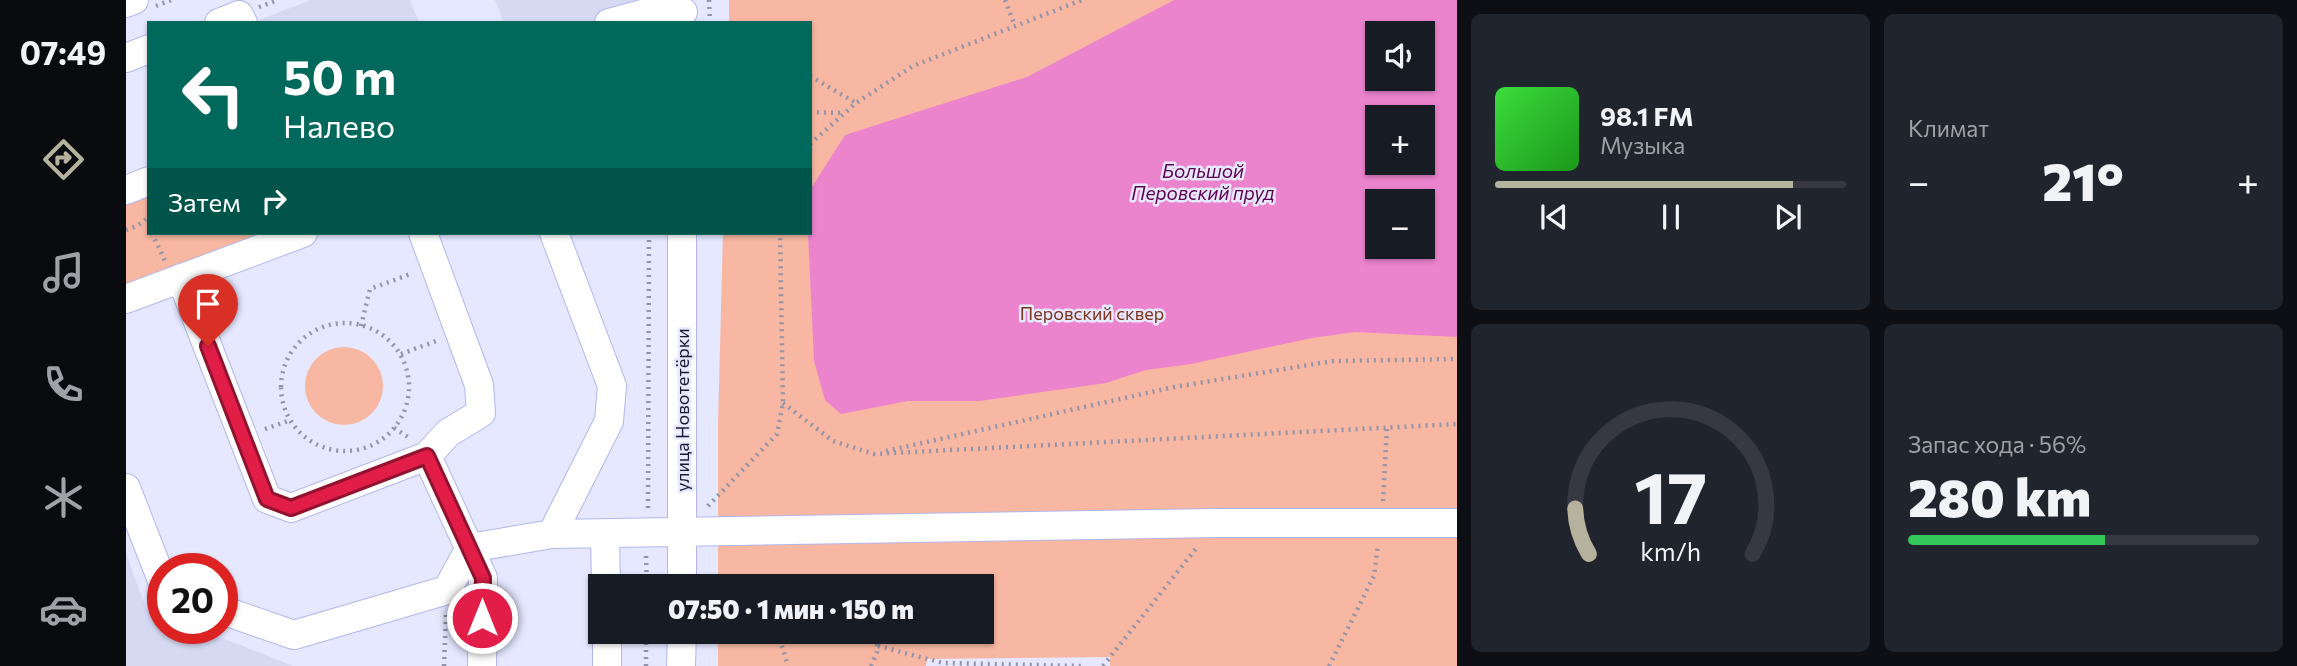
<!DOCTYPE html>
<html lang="ru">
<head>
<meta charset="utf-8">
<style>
	:root { --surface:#171b24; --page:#20242c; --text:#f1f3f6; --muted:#9ea1a6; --line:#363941; --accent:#b5b29d }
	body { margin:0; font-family:Commissioner,sans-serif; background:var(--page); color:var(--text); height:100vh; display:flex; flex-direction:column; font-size:26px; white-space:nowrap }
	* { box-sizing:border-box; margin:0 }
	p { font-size:23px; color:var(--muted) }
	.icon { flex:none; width:38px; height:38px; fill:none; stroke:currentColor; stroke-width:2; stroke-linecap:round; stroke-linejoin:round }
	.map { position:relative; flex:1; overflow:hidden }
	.sheet { display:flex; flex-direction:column; gap:14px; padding:14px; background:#0d0f14; width:840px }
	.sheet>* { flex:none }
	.hud { position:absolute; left:21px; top:21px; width:665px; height:214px; border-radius:0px; box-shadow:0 2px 5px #0004; background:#00695c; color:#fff; overflow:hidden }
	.fabs { position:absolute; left:1239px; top:21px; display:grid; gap:14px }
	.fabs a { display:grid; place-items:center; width:70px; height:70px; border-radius:0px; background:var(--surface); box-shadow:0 2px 5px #0004; font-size:35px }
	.speed { position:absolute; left:21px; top:553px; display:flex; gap:14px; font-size:35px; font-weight:700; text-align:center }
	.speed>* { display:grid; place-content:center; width:91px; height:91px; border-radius:50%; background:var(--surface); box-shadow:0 2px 5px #0004; line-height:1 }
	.speed .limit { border:10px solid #d22; background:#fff; color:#111 }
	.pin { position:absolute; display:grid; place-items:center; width:60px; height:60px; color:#fff; margin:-72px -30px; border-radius:50% 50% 50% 0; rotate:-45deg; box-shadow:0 0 7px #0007 }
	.pin .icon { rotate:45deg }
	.me { position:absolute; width:77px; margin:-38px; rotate:0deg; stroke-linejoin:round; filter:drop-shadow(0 0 5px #0008) }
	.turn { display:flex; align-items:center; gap:24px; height:147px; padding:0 21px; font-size:32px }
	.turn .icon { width:91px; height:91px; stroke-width:2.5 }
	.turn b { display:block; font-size:49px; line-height:60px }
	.then { display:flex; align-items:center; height:66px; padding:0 21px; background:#0003; gap:14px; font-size:26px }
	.big { font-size:52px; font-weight:800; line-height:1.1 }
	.sheet .widget { flex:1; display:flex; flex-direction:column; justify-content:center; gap:10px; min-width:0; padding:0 24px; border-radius:10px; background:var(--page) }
	.sheet .dial { align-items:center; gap:0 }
	.dial svg { height:182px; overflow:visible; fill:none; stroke:var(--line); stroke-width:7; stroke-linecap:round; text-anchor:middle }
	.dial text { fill:var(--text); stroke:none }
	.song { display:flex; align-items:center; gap:21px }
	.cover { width:84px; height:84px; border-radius:10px; background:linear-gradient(135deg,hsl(120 70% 55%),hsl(120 70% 35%)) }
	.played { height:7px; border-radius:4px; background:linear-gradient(90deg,var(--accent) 85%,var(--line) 85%) }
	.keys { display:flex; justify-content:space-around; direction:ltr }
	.heat { display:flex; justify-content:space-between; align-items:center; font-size:38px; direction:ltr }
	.charge { height:10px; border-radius:5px; background:linear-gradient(90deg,#34c759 56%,var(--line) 0) }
	.sheet .tiles { flex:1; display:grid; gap:14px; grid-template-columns:repeat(2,1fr) }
	.trip { position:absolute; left:462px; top:574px; width:406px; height:70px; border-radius:0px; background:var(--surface); box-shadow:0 2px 5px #0004; font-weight:800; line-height:70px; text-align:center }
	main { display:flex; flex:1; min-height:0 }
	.menu { display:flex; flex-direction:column; width:126px; justify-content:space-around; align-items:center; background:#090b0e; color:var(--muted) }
	.menu .icon { width:49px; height:49px }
	.menu .active { color:var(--accent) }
	.menu b { font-size:32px; color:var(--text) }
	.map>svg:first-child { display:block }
	.built { fill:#d5d9f2 }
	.green { fill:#f8b7a2; fill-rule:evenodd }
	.water { fill:#ec83cd; fill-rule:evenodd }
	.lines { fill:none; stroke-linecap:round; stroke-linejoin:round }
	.minor-casing { stroke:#b1b7ed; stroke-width:30 }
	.path { stroke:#9294aa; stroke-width:4.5; stroke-dasharray:2 5; stroke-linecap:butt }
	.minor { stroke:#fff; stroke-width:28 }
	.route-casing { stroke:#92132f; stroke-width:18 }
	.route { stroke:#e11d48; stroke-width:12 }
	.labels { text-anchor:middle; stroke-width:5; stroke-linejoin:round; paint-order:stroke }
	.park-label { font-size:18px; fill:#7f3419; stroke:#e5e8ff }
	.street-label { font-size:18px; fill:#18192d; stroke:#e5e8ff }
	.water-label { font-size:19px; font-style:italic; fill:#62004f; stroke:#e5e8ff }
</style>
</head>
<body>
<main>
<nav class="menu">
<b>07:49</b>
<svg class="icon active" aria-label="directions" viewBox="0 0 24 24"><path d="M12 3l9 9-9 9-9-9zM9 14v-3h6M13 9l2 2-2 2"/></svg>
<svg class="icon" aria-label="music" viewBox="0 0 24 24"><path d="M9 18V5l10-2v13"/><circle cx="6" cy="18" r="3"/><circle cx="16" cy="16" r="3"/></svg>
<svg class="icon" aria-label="phone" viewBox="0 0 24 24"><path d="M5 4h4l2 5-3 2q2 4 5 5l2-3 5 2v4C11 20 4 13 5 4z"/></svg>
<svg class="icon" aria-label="climate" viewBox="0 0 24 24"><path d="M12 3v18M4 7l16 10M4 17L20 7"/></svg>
<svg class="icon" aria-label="car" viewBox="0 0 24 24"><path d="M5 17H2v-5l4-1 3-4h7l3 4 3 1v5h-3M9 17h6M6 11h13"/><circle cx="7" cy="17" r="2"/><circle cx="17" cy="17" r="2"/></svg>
</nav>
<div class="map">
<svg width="1331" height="666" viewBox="0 0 1331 666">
	<rect width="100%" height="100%" fill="#e5e8ff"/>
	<!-- built -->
	<path class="built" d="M185 0H284L293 23H134L133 20Z
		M369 0H517L516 7 461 23H378Z
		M0 553 20 608 37 615V628H71L167 666H0Z"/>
	<!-- green -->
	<path class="green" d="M603 0H1331V666H984V657L801 659 800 666H592V632H856V586H592V425L597 233H684V23H603ZM1251 33H1297V79H1251ZM1251 117H1297V163H1251ZM1251 201H1297V247H1251Z
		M23 196V233H157L0 291V205Z
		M179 386a39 39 0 1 1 78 0a39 39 0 1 1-78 0Z"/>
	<!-- water -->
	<path class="water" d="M1048 0H1331V337L1229 332 1186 338 1065 364 1020 370 980 383 854 401H782L715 414 699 400 688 361 682 233H684V190L719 135 901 77ZM1251 33H1297V79H1251ZM1251 117H1297V163H1251ZM1251 201H1297V247H1251Z"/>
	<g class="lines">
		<!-- minor casing -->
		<g class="minor-casing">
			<path id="minor" d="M0 3 8 0
				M93 23 113 15 117 23
				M483 23 520 13 557 12
				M0 58 23 49
				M0 190 23 181
				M556 233V586
				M55 278 141 499 165 508 301 456 322 433 355 413 353 385 297 233
				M0 299 177 233
				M301 456 357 578 356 666
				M0 488 37 583
				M426 534 1091 523H1331
				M479 534 480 586
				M96 610 168 635 321 590 344 548 426 534 483 421 486 386 428 233
				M481 632V666
				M555 666 556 632"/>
		</g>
		<!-- path -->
		<path class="path" d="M583 0 584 23
			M879 0 889 26
			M30 6 45 0
			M133 7 152 0
			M684 76 730 103
			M684 112 718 113
			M684 144 730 103 787 66 956 0
			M0 230 11 226 23 217
			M26 233 39 261
			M155 387a64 64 0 1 1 128 0a64 64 0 1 1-128 0Z
			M235 326 244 289 287 273
			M275 354 313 340
			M657 403 707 441 748 454 1331 424
			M268 428 282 437
			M139 429 165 420
			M760 451 1048 387 1207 361 1331 359
			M1257 501 1261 427
			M582 506 651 434 657 403 654 233
			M522 508 523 233
			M520 556 521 586
			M605 586H606
			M656 632 655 643 662 666
			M752 646 817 663 955 666
			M318 666 320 614
			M520 666V632
			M745 666 751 652V632
			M977 666 1072 546
			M1203 666 1248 576 1252 545"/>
		<!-- minor -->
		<use href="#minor" class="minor"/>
	</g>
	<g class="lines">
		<!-- route casing -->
		<g class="route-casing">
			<path id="route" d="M82 346 141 499 165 508 301 456 357 578 356 618"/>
		</g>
		<!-- route -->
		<use href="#route" class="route"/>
	</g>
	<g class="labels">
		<!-- park labels -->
		<g class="park-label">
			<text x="966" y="320">Перовский сквер</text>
		</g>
		<!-- street labels -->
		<g class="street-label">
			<text transform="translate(557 410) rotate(-90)" y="6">улица Новотетёрки</text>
		</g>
		<!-- water labels -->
		<g class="water-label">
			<text x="1077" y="178">Большой<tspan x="1077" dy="22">Перовский пруд</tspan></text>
		</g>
	</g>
</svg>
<div class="fabs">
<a><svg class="icon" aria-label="sound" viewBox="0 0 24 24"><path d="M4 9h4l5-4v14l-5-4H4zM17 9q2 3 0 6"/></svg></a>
<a>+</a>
<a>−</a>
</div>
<div class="speed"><div class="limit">20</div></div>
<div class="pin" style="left:82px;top:346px;background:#d93025"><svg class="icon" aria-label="arrive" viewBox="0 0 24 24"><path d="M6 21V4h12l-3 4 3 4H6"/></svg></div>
<svg class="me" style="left:356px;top:618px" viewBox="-20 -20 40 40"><circle r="17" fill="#e11d48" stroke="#fff" stroke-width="3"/><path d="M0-11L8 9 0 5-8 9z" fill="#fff"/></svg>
<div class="trip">07:50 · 1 мин · 150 m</div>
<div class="hud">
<div class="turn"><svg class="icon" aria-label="left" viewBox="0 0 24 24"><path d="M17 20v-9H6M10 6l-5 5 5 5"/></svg><div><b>50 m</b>Налево</div></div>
<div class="then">Затем<svg class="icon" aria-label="right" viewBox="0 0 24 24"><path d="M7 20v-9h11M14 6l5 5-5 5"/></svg></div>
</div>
</div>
<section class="sheet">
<div class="tiles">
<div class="widget">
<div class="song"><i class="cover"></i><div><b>98.1 FM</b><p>Музыка</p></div></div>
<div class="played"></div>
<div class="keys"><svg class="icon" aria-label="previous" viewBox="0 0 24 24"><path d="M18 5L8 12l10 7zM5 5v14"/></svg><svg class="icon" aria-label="pause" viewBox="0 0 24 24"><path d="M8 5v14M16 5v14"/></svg><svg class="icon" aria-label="next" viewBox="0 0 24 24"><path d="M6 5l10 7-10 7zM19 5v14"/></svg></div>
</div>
<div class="widget"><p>Климат</p>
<div class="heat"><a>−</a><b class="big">21°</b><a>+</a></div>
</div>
<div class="widget dial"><svg viewBox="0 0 100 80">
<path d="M14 69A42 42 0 1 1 86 69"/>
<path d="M14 69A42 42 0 0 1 8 49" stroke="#b5b29d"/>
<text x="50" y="56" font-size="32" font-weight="700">17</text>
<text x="50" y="72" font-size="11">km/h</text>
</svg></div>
<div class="widget"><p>Запас хода · 56%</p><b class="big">280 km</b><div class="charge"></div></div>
</div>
</section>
</main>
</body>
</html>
